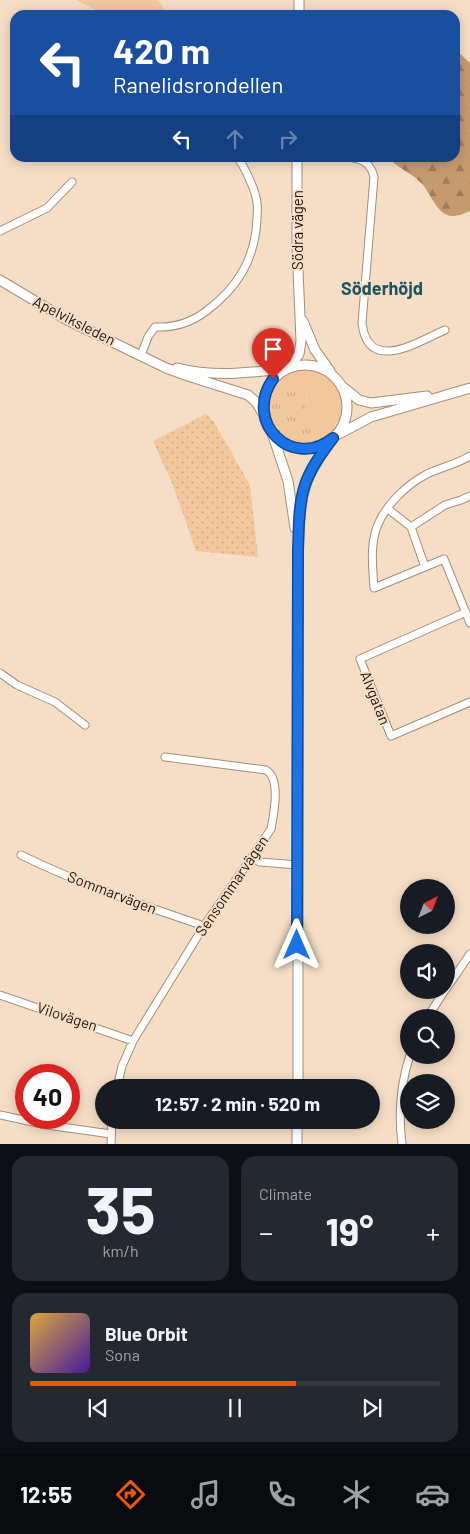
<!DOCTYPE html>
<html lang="en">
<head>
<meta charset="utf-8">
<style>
	:root { --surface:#171b24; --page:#242831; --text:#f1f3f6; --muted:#9ea1a6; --line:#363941; --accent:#ea580c }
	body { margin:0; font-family:Barlow,sans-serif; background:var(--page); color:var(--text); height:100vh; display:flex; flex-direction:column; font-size:19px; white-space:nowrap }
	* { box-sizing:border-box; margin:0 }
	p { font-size:16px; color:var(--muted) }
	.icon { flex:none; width:28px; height:28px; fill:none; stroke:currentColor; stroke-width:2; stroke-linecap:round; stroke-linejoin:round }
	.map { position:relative; height:1144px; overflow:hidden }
	.panel { display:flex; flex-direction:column; gap:12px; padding:12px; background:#0d0f14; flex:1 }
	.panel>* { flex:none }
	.guide { position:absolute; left:10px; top:10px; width:450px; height:152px; border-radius:15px; box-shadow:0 2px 12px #0003; background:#1a4fa0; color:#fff; overflow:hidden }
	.needle { width:32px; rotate:42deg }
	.tools { position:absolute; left:400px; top:879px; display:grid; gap:10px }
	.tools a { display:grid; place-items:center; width:55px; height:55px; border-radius:50%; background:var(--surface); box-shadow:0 2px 12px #0003; font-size:25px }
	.speed { position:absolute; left:15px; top:1064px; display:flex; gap:10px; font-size:25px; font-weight:700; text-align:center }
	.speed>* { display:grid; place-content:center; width:65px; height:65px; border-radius:50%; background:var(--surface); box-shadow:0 2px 12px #0003; line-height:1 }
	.speed .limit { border:8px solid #d22; background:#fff; color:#111 }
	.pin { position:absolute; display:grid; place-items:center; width:42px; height:42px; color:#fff; margin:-51px -21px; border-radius:50% 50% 50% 0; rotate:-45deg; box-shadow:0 0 5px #0007 }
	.pin .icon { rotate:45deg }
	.me { position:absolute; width:55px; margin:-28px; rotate:0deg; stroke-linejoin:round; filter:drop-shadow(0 0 4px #0008) }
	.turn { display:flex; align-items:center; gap:18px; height:105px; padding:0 20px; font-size:22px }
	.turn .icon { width:65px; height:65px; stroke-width:2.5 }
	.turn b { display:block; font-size:35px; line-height:42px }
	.lanes { display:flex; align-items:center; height:48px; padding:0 20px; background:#0003; justify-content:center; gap:25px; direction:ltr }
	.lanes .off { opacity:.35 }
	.big { font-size:38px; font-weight:700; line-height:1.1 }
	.panel .tile { flex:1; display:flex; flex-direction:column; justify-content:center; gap:8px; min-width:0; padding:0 18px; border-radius:15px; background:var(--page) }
	.panel .dial { align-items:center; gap:0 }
	.dial b { font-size:65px; line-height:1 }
	.song { display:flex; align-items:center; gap:15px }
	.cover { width:60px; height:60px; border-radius:8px; background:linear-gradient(135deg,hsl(40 70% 55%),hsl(260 70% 35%)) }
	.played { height:5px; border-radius:2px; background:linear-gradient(90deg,var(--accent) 65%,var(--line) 65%) }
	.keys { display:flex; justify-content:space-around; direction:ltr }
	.heat { display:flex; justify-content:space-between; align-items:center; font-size:28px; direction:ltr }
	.panel .tiles { flex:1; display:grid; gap:12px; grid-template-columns:1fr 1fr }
	.tile:last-child { grid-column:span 2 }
	.trip { position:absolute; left:95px; top:1079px; width:285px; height:50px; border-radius:25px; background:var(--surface); box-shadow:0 2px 12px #0003; font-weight:700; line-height:50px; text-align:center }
	.menu { display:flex; height:80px; justify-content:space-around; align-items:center; background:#090b0e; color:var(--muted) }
	.menu .icon { width:35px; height:35px }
	.menu .current { color:var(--accent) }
	.menu b { font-size:22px; color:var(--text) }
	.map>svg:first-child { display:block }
	.grass { fill:url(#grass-tufts) }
	.forest { fill:url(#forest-firs) }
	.park { fill:#f3c79c }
	.garden { fill:url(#garden-dots) }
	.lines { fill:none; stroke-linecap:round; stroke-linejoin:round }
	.minor-casing { stroke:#a48e78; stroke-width:9 }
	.tertiary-casing { stroke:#a48e78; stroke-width:11 }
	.minor { stroke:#fff; stroke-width:7 }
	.tertiary { stroke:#fff; stroke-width:9 }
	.route-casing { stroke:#114b97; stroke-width:12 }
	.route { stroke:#1a73e8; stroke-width:9 }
	.labels { text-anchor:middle; stroke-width:4; stroke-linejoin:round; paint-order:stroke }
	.street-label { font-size:15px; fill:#1e160d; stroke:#f6dec6 }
	.quarter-label { font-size:18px; font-weight:bold; fill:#1d5461; stroke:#f6dec6 }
</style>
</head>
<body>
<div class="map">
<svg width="470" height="1144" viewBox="0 0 470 1144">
	<defs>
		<pattern id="grass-tufts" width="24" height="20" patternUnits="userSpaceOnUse" patternTransform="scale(1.25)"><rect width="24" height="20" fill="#f3c79c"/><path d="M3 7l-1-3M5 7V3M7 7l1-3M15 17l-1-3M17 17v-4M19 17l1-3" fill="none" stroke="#d0aa85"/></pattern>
		<pattern id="forest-firs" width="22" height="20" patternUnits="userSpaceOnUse" patternTransform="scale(1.25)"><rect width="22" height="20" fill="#c69a6f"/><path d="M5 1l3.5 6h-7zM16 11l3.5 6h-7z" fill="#a07d5a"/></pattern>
		<pattern id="garden-dots" width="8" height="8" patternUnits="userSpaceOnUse" patternTransform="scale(1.25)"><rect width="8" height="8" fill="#f3c79c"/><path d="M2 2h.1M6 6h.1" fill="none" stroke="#d0aa85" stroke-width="1.8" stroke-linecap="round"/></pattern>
	</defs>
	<rect width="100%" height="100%" fill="#f6dec6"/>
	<!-- grass -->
	<path class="grass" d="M285 380C321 380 299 405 309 422L335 425 340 421C336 430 330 436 321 440 282 460 245 400 285 380Z"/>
	<!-- forest -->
	<path class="forest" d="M455 49 470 63V211C463 214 454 218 447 215 434 209 430 191 420 182 410 172 397 168 389 158H455Z"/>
	<!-- park -->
	<path class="park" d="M76 0H158L168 15H106Z
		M308 369C314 370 321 371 326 375 344 387 353 424 325 428 319 429 314 427 311 424 298 410 318 389 296 382 287 379 281 381 274 386 283 374 294 370 308 369Z"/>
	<!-- garden -->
	<path class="garden" d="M206 414 214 422 250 485 258 557 196 551 172 483 153 441Z"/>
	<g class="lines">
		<!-- minor casing -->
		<g class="minor-casing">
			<path id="minor" d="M353 158C365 160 371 165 374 177L362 323C368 375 419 341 445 330
				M0 231 47 208 72 182
				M141 355 148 337 155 327C174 328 190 323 205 312 238 288 255 259 257 219 257 214 258 208 257 203 256 191 245 168 238 158
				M470 456C457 464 442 467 427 474 406 485 383 507 376 530 370 548 373 570 374 588L444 559 470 623
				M388 509 411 527 425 567
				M411 527 445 505 461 500 470 496
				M466 612 360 659 391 736 470 702
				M0 673 17 685 55 702 85 725
				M21 855C80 884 142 905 204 926
				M252 858 260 862 298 865
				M446 989 470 954
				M0 995 133 1041
				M427 1018 445 990
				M117 1088 122 1066 133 1041 204 926 271 829C274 813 281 779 266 770L165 757
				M0 1115 47 1125 111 1134
				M111 1144 112 1120
				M402 1144C398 1112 400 1085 410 1055"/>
		</g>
		<!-- tertiary casing -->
		<g class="tertiary-casing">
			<path id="tertiary" d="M299 0V15
				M0 280 67 320 166 368 188 376 248 395 256 402 264 415
				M303 321 315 350 330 371
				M263 407a42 42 0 1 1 84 0a42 42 0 1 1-84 0Z
				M290 367 299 354 301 341 297 245V158
				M177 368C213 377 248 373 284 369
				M343 387 359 400 371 403 427 396
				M339 434 371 417 470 388
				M273 436 288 481 295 528
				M298 1088V550C301 498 300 481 333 439
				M297 1144V1120"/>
		</g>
		<!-- minor -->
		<use href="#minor" class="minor"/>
		<!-- tertiary -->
		<use href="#tertiary" class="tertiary"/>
	</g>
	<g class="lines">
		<!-- route casing -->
		<g class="route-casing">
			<path id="route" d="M273 379C243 422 292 471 333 438 321 454 309 470 304 488 298 508 299 530 298 550L297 945"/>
		</g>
		<!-- route -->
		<use href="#route" class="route"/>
	</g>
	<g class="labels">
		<!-- street labels -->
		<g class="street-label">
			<text transform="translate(298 230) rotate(-90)" y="5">Södra vägen</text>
			<text transform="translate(74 321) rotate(27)" y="5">Apelviksleden</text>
			<text transform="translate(375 698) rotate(68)" y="5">Alvgatan</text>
			<text transform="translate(232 886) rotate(-56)" y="5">Sensommarvägen</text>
			<text transform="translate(112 893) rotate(21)" y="5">Sommarvägen</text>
			<text transform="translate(67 1017) rotate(18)" y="5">Vilovägen</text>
		</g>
		<!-- quarter labels -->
		<g class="quarter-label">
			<text x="382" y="295">Söderhöjd</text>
		</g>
	</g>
</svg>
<div class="tools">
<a><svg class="needle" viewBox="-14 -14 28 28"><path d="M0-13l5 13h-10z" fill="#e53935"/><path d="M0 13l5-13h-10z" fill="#9ea1a6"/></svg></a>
<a><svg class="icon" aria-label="sound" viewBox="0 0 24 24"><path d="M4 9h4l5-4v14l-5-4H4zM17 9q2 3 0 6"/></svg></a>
<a><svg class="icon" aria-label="search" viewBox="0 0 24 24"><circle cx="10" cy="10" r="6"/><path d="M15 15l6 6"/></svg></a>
<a><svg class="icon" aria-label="layers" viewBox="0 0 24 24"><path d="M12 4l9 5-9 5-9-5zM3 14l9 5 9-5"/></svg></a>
</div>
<div class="speed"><div class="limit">40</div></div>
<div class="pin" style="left:273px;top:379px;background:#d93025"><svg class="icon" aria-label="arrive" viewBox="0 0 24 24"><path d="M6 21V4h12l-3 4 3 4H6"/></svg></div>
<svg class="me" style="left:297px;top:945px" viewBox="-20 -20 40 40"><path d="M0-17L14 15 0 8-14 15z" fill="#1a73e8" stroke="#fff" stroke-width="4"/></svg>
<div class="trip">12:57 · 2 min · 520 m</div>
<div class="guide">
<div class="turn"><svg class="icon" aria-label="left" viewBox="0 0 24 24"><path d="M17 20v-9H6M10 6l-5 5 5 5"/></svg><div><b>420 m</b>Ranelidsrondellen</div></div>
<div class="lanes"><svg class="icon" aria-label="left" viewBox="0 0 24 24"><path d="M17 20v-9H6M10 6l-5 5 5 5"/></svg><svg class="icon off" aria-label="ahead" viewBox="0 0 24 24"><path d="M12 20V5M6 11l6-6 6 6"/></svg><svg class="icon off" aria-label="right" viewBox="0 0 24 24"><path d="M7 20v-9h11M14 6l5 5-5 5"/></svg></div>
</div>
</div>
<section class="panel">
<div class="tiles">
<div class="tile dial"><b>35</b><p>km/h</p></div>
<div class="tile"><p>Climate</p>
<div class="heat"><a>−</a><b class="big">19°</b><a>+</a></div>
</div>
<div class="tile">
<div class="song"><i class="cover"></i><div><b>Blue Orbit</b><p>Sona</p></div></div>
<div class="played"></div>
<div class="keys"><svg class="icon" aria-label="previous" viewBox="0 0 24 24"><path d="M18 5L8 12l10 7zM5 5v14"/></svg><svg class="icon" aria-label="pause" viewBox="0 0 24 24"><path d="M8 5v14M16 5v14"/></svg><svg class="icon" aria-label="next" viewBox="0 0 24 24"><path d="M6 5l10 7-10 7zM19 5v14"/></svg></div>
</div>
</div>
</section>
<nav class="menu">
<b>12:55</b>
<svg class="icon current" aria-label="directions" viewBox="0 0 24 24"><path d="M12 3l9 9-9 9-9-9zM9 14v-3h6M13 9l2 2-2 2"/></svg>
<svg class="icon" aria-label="music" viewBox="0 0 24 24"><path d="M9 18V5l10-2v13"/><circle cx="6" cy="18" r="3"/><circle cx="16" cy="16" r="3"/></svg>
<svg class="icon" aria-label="phone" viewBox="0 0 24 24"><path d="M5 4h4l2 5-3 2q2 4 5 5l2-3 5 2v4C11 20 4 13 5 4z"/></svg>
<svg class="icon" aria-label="climate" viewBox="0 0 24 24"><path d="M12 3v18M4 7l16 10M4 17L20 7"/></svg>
<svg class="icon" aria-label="car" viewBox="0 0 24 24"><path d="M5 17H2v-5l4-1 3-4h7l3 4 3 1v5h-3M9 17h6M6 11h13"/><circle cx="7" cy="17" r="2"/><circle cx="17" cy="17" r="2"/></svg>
</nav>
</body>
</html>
